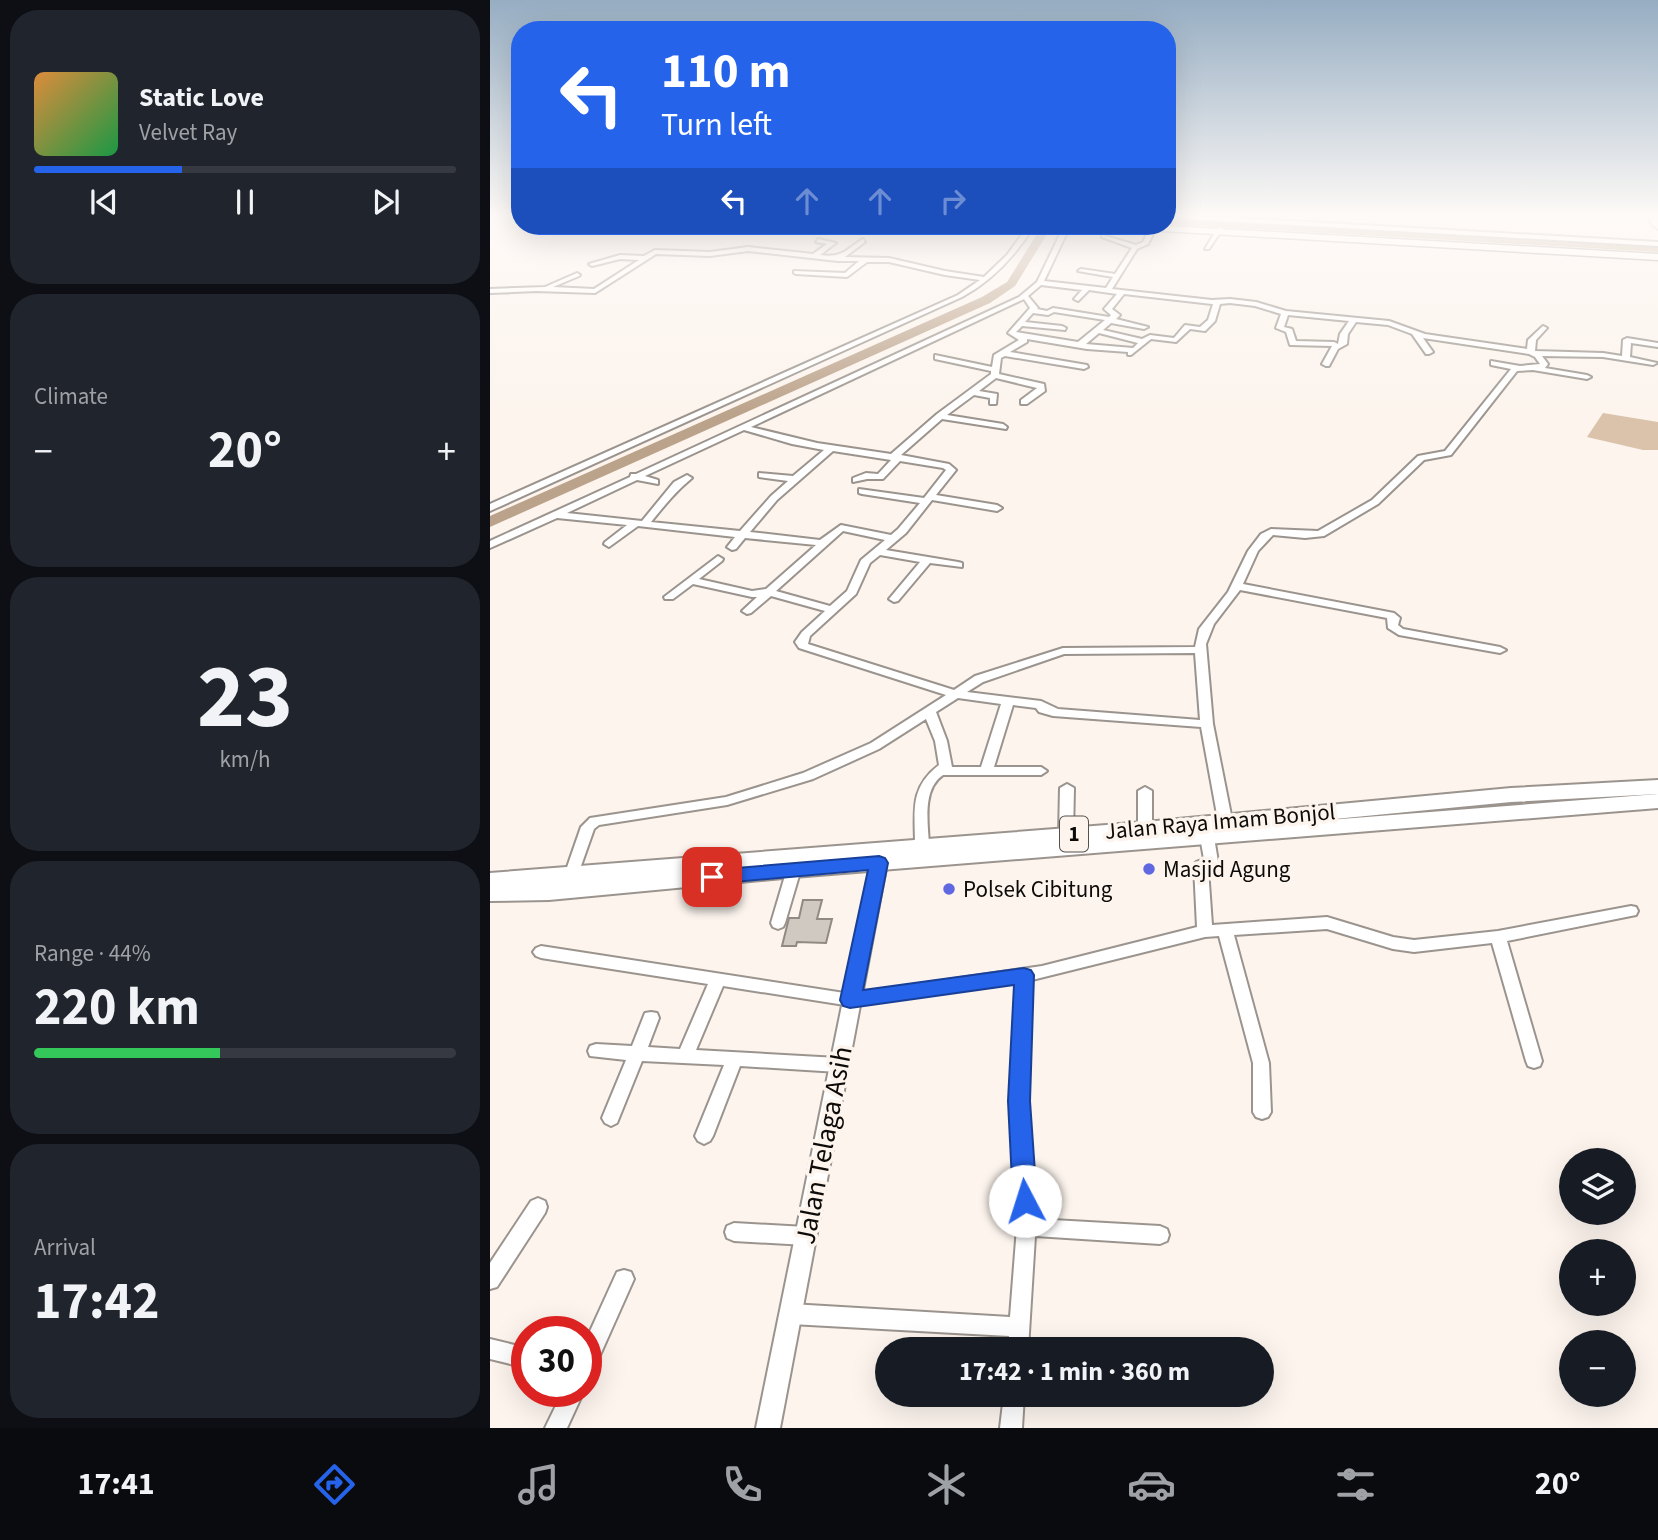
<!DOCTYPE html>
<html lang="en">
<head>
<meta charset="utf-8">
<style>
	:root { --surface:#171b24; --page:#20242c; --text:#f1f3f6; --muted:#9ea1a6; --line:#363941; --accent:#2563eb }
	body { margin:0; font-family:"Source Sans 3",sans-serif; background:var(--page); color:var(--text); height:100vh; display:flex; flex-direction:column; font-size:26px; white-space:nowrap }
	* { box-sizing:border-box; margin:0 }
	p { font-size:23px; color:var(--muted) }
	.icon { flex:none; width:38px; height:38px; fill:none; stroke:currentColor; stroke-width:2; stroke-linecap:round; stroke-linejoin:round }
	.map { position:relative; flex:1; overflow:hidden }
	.panel { display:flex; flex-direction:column; gap:10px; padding:10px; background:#0d0f14; width:490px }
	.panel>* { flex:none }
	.banner { position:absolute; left:21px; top:21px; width:665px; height:214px; border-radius:28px; box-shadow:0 7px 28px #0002; background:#2563eb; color:#fff; overflow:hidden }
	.controls { position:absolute; left:1069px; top:1148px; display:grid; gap:14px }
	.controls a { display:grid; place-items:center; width:77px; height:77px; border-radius:50%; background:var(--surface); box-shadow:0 7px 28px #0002; font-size:35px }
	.speed { position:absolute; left:21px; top:1316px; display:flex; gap:14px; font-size:35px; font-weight:700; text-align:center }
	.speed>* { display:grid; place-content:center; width:91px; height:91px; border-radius:50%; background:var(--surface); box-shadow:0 7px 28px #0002; line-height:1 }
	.speed .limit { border:10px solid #d22; background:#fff; color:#111 }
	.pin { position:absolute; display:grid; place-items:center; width:60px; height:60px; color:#fff; margin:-30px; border-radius:14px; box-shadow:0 4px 10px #0006 }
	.me { position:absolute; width:77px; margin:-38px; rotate:355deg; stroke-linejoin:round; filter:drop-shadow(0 0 5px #0008) }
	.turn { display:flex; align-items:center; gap:24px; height:147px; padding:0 35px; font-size:32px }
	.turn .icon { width:91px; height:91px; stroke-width:2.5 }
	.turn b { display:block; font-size:49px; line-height:60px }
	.lanes { display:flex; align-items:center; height:66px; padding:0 35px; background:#0003; justify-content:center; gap:35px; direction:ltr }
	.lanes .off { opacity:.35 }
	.big { font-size:52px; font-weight:700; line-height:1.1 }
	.panel .widget { flex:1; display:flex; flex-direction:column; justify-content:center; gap:10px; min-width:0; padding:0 24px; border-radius:28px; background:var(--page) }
	.panel .dial { align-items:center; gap:0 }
	.dial b { font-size:91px; line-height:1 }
	.song { display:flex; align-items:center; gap:21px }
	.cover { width:84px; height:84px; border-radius:10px; background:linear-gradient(135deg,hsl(30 70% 55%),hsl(140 70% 35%)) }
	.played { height:7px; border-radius:4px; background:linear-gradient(90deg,var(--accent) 35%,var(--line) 35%) }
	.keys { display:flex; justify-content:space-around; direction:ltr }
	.heat { display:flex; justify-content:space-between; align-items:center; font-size:38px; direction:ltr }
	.charge { height:10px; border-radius:5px; background:linear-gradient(90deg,#34c759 44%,var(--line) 0) }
	.trip { position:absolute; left:385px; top:1337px; width:399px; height:70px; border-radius:35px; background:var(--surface); box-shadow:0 7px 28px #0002; font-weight:700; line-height:70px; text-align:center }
	.tabs { display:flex; height:112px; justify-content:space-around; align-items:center; background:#090b0e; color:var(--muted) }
	.tabs .icon { width:49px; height:49px }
	.tabs .selected { color:var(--accent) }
	.tabs b { font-size:32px; color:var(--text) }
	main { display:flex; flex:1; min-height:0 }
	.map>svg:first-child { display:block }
	.green { fill:#dbc3ab }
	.water { fill:#bba28a }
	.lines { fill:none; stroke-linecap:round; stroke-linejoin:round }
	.stream { stroke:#bba28a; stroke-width:2 }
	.river { fill:#bba28a; fill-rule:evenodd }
	.building { fill:#d0c9c2; stroke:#918a83; stroke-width:2 }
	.minor-casing { stroke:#9b948e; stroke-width:4 }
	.tertiary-casing { stroke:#9b948e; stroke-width:4 }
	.primary-casing { stroke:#9b948e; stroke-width:3 }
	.trunk-casing { stroke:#9b948e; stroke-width:4 }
	.minor { fill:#fff; fill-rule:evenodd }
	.tertiary { fill:#fff; fill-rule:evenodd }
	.primary { fill:#fff; fill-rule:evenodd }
	.trunk { fill:#fff; fill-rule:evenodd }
	.route { fill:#2563eb; stroke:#184099; stroke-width:2 }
	.poi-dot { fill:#5f68e0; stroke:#fcf4ed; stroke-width:2.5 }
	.labels { text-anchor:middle; stroke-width:7; stroke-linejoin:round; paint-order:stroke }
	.shield { fill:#fcf4ed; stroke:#55514d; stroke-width:2 }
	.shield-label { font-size:21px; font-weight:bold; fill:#0d0b09 }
	.street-label { font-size:23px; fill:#0d0b09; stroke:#fcf4ed }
	.poi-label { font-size:23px; fill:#0d0b09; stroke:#fcf4ed; text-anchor:start }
	.near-street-label { font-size:28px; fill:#0d0b09; stroke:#fcf4ed }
</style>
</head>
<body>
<main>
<section class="panel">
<div class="widget">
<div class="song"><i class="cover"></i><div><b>Static Love</b><p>Velvet Ray</p></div></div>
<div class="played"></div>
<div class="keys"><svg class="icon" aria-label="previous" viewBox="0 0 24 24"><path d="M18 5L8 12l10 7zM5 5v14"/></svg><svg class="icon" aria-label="pause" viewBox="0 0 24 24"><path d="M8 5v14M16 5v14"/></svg><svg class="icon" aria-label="next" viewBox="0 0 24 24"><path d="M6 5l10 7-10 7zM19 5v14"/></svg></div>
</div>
<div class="widget"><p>Climate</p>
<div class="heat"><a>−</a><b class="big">20°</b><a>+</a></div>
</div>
<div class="widget dial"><b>23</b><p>km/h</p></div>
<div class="widget"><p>Range · 44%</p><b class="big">220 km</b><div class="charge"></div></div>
<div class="widget"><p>Arrival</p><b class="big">17:42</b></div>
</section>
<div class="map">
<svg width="1168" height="1428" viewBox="0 0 1168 1428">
	<rect width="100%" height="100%" fill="#fcf4ed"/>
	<!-- green -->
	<path class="green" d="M1113 413 1168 422V450H1153L1097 437Z"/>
	<!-- water -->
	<path class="water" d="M677 217 1168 245V252L677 224Z"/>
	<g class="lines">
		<!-- stream -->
		<path class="stream" d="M1157 214 1161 225 1168 230"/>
		<!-- river -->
		<path class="river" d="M552 226H562L525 286 500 303 0 527V516L492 297 517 282Z"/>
	</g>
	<!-- building -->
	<path class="building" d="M313 900H332L327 919H342L336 943 307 942 306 946H292L299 918H309Z"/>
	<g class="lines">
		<!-- minor casing -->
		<g class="minor-casing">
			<path id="minor" d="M677 214 1168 242V246L677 218Z
				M538 226H544C525 256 503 280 472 297L0 511V504L468 295 490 280 455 275 399 262H377L357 277 306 274 304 273V271L355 273 369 261H348L258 251 220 256 166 254 105 293 46 291 0 293V289L55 287 87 273 90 275 89 276 63 287 104 289 149 260 130 259 102 266 99 264 130 255 154 256 165 250 220 252 258 247 323 254 337 244 326 242 328 239 346 243 330 255C353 258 355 250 373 239L375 242 355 257 399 258 455 271 494 277 517 255Z
				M574 226H580L554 281 616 288 623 277 588 271 591 269 625 274 642 248 612 237V235L646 245 653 242 661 226H667L658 244 647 249 622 289 722 300 740 299 766 302 796 311 899 321 935 334 1037 349 1038 340 1053 326 1057 328 1046 340 1045 351 1113 353 1132 356 1133 340 1137 338 1168 343V347L1141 343 1140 357 1167 363 1163 365 1113 357 1052 356 1058 364 1055 368 1097 375 1101 377 1097 379 1043 370 1027 371 961 455 934 460 888 504 834 536 815 538 783 535 768 551 753 584 904 613 910 618 908 625 913 629 1010 647 1016 650 1010 653 909 635 898 628 897 618 750 590 724 624 716 644 723 724 742 820 740 823H730L728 820 711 727 563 716 549 712 546 708 523 705 504 767H551L557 771 551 775H453C432 789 438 823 439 845L437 848H427L425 845C425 811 419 788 449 765L445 741 436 719 389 749 323 779 237 805 109 825 104 829 86 880H76L74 876 91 827 100 818 236 797 313 773 381 743 456 695 309 648 305 642 312 632 335 611 281 596 261 613 257 614 252 611 267 597H262L203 584 183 599H175L174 597 228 556 233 559 232 561 209 579 262 591 276 589 326 545 255 538 246 549 242 550 237 547 245 537 148 526 119 547 114 544 115 542 137 525 67 518 0 548V541L140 477 141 474H146L529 297 547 282ZM551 285 592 290 584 299 588 301 599 290 627 294 614 309 621 315 619 317 563 308 557 311 547 309 548 308 538 296ZM634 294 722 304H723L718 320 710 327 695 325 684 338 660 335 652 339 613 330 621 323 654 329 658 327 626 319 630 315 622 309ZM534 299 540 308 518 333 529 340 504 355 502 367 445 355V359L501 371V374L447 414 401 454 327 443 261 427ZM740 303 765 306 791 314 786 328 796 332 800 345 842 346 832 364 836 366H839L848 349 857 344 858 334 866 322 898 325 922 334 936 354H939L943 352 933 338 1039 354 1045 357 1050 364 1030 366 1001 361V365L1021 369 955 451 928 456 882 500 828 531 781 529 771 534 758 551 738 592 709 629 705 647 573 648 485 676 464 690 318 644 320 636 366 594 380 563 390 555 430 562 399 599 404 602 408 601 440 563 472 567V563L468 562 396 550 416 533 442 500 507 511 512 508 507 505 446 495 466 470 459 464 411 455 452 419 516 429 517 427 513 424 457 415 484 395 500 398V404H506L507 394 489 391 506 378 547 388 531 400V404H537L555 391 554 384 509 374 511 358 515 356 594 369 598 367 597 365 520 352 537 342V339L597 349 638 352V355H641L661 339 686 342 700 329 715 331 725 321 730 304ZM564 312 615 320 588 342 526 332 532 326 575 330 576 328 572 326 535 322 543 313 558 315ZM798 315 859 321 850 334 848 344 844 342 806 341 802 329 794 327ZM609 333 648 343 643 348 596 344ZM254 430 302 444 334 450 303 476 269 473V477L298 481 281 496 250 531 161 522C174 506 186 491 202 478L197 475 184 482 152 521 77 513 147 480 168 484V480L155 476ZM343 451 401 460 388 474 376 473 363 478V482L377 479H393L410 461 453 468 456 470 434 498 369 489V493L372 494 430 503 408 529 401 535 351 525 330 540 260 532 287 500ZM353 531 395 540 371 560 357 591 340 606 286 591ZM705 653 710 720 568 709 551 701 477 692 493 682 574 654ZM468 698 511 704 491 767H462L457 741 446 712Z
				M728 227 733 228 719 249H715Z
				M577 784 584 788 583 835 581 838H571L569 835 570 788Z
				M655 787 662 791V829L660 832H650L648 829V791Z
				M717 832 722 834 724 837 728 862 726 866 718 869 722 925 837 917 903 937 924 940 1008 931 1141 906 1146 907 1148 911 1146 915 1141 916 1017 941 1052 1061 1050 1066 1044 1068 1038 1066 1036 1061 1002 943 924 952 903 949 837 929 744 935 779 1063 781 1112 778 1117 772 1119 766 1117 763 1112V1063L729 936 715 937 542 980 538 1101 545 1219 670 1226 677 1229 679 1235 677 1241 670 1244 545 1236 538 1349H518L519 1336 301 1324 294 1321 291 1314 294 1307 301 1304 520 1317 527 1227 520 1101 526 982 361 1006 233 986 206 1050 348 1058 354 1060 356 1065 354 1070 348 1072 250 1066 223 1136 220 1141 214 1144 208 1141 205 1136 234 1065 152 1061 127 1123 121 1126 115 1123 112 1118 136 1060 100 1056 98 1051 100 1046 106 1044 142 1046 155 1013 161 1012 167 1013 169 1018 158 1047 190 1049 218 984 51 958 46 956 43 952 46 948 51 946 361 994 552 966 707 927 704 866 706 862 714 859 710 837 712 834Z
				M304 864 309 865 311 869 295 923 293 927 288 929 283 927 281 923 297 869 299 865Z
				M48 1198 55 1201 57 1207 55 1213 7 1287 0 1289V1263L41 1201Z
				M244 1223 316 1227 323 1230 325 1236 323 1242 316 1245 244 1241 237 1238 235 1232 237 1226Z
				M134 1270 141 1272 144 1279 103 1371 96 1374V1340L127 1272Z
				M0 1339 37 1348V1368L0 1359Z
				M73 1391H94L77 1428H55Z
				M514 1395H534L532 1428H510Z"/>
		</g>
		<!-- tertiary casing -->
		<g class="tertiary-casing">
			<path id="tertiary" d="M389 857 395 859 397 863 290 1428H266L381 863 383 859Z"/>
		</g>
		<!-- primary casing -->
		<g class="primary-casing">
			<path id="primary" d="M635 226H677L1168 254V260L639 229Z"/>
		</g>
		<!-- trunk casing -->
		<g class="trunk-casing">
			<path id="trunk" d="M1168 780V794L1021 802 813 822 1168 794V808L304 877 59 900 0 901V873L655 822 1021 788Z"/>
		</g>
		<!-- minor -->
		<use href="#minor" class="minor"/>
		<!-- tertiary -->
		<use href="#tertiary" class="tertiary"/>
		<!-- primary -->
		<use href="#primary" class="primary"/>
		<!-- trunk -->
		<use href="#trunk" class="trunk"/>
	</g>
	<!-- sky -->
	<linearGradient id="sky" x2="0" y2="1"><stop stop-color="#96adc2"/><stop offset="0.52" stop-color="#fefaf7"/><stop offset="1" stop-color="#fefaf7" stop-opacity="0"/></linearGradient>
	<rect width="1168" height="414" fill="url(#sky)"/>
	<!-- route -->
	<path class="route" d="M389 856 395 858 398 863 373 990 534 968 541 970 544 975 540 1101 547 1201 544 1209 535 1212 527 1209 523 1201 518 1101 524 985 360 1008 353 1006 350 1000 378 870 222 884 216 882 213 877 216 872 222 870Z"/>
	<!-- markers -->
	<g class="poi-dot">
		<circle cx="659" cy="869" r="7"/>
		<circle cx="459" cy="889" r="7"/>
	</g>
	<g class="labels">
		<!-- shield labels -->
		<rect class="shield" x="570" y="816.5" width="28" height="35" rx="5"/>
		<g class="shield-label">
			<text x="584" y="841">1</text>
		</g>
		<!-- street labels -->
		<g class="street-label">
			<text transform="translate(730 821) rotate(-5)" y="8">Jalan Raya Imam Bonjol</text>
		</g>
		<!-- poi labels -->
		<g class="poi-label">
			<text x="673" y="877">Masjid Agung</text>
			<text x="473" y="897">Polsek Cibitung</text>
		</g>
		<!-- near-street labels -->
		<g class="near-street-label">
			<text transform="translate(333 1145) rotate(-79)" y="10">Jalan Telaga Asih</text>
		</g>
	</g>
</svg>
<div class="controls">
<a><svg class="icon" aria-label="layers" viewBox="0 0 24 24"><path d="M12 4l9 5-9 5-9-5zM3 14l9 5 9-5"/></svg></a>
<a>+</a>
<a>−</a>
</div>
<div class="speed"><div class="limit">30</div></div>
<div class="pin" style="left:222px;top:877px;background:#d93025"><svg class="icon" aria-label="arrive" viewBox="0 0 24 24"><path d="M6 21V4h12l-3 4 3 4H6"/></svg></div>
<svg class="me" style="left:535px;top:1201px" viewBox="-20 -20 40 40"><circle r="19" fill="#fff"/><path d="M0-13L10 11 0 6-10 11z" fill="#2563eb"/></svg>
<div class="trip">17:42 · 1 min · 360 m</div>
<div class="banner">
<div class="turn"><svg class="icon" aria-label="left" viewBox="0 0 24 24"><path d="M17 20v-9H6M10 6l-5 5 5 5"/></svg><div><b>110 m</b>Turn left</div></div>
<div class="lanes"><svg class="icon" aria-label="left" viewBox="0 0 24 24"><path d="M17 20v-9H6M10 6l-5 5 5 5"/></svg><svg class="icon off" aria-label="ahead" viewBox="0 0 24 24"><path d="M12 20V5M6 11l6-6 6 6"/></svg><svg class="icon off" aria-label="ahead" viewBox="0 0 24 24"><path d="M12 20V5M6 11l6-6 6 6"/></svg><svg class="icon off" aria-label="right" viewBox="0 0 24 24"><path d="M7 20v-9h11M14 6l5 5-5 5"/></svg></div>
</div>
</div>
</main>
<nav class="tabs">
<b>17:41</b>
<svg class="icon selected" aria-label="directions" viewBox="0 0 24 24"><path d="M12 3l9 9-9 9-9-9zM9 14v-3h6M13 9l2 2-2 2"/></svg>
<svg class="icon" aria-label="music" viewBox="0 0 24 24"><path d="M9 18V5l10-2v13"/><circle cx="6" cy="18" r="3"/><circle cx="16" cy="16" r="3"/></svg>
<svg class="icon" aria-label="phone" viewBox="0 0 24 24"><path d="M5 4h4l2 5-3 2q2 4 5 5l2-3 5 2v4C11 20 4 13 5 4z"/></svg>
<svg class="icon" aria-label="climate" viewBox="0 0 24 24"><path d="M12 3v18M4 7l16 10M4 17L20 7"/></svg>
<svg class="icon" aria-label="car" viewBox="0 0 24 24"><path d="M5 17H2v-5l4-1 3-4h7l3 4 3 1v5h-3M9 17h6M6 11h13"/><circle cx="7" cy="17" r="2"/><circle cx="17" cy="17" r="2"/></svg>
<svg class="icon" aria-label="filters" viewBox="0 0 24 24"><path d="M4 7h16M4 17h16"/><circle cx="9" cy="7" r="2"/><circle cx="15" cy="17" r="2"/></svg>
<b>20°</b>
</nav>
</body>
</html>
